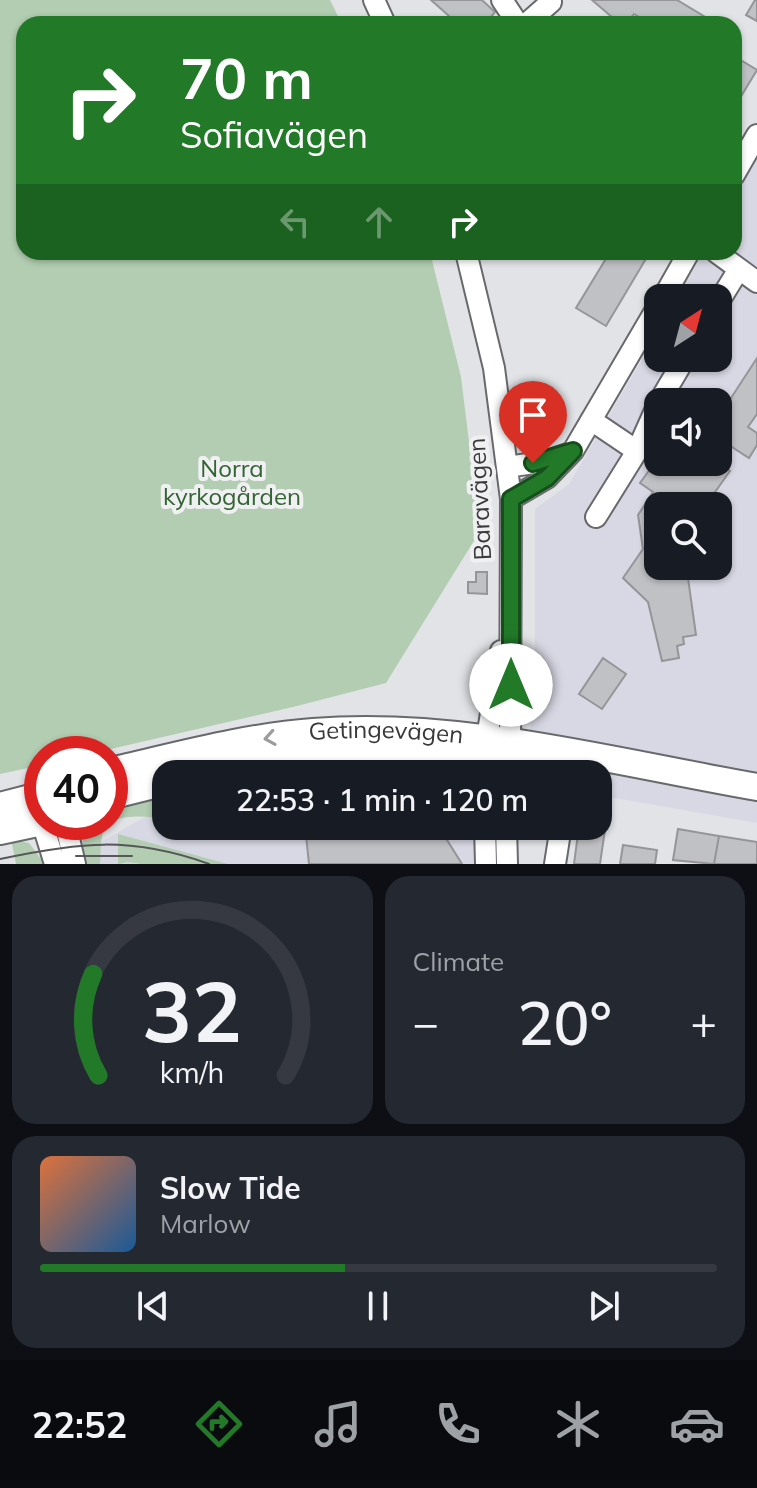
<!DOCTYPE html>
<html lang="en">
<head>
<meta charset="utf-8">
<style>
	:root { --surface:#171b24; --page:#242831; --text:#f1f3f6; --muted:#9ea1a6; --line:#363941; --accent:#227a29 }
	body { margin:0; font-family:Mulish,sans-serif; background:var(--page); color:var(--text); height:100vh; display:flex; flex-direction:column; font-size:30px; white-space:nowrap }
	* { box-sizing:border-box; margin:0 }
	p { font-size:26px; color:var(--muted) }
	.icon { flex:none; width:44px; height:44px; fill:none; stroke:currentColor; stroke-width:2; stroke-linecap:round; stroke-linejoin:round }
	.map { position:relative; height:864px; overflow:hidden }
	.side { display:flex; flex-direction:column; gap:12px; padding:12px; background:#0d0f14; flex:1 }
	.side>* { flex:none }
	.top-card { position:absolute; left:16px; top:16px; width:726px; height:244px; border-radius:24px; box-shadow:0 2px 6px #0004; background:#227a29; color:#fff; overflow:hidden }
	.needle { width:52px; rotate:36deg }
	.tools { position:absolute; left:644px; top:284px; display:grid; gap:16px }
	.tools a { display:grid; place-items:center; width:88px; height:88px; border-radius:16px; background:var(--surface); box-shadow:0 2px 6px #0004; font-size:40px }
	.speed { position:absolute; left:24px; top:736px; display:flex; gap:16px; font-size:40px; font-weight:700; text-align:center }
	.speed>* { display:grid; place-content:center; width:104px; height:104px; border-radius:50%; background:var(--surface); box-shadow:0 2px 6px #0004; line-height:1 }
	.speed .limit { border:12px solid #d22; background:#fff; color:#111 }
	.pin { position:absolute; display:grid; place-items:center; width:68px; height:68px; color:#fff; margin:-82px -34px; border-radius:50% 50% 50% 0; rotate:-45deg; box-shadow:0 0 8px #0007 }
	.pin .icon { rotate:45deg }
	.me { position:absolute; width:88px; margin:-44px; rotate:0deg; stroke-linejoin:round; filter:drop-shadow(0 0 6px #0008) }
	.turn { display:flex; align-items:center; gap:28px; height:168px; padding:0 32px; font-size:36px }
	.turn .icon { width:104px; height:104px; stroke-width:2.5 }
	.turn b { display:block; font-size:56px; line-height:68px }
	.lanes { display:flex; align-items:center; height:76px; padding:0 32px; background:#0003; justify-content:center; gap:40px; direction:ltr }
	.lanes .off { opacity:.35 }
	.big { font-size:60px; font-weight:600; line-height:1.1 }
	.side .card { flex:1; display:flex; flex-direction:column; justify-content:center; gap:12px; min-width:0; padding:0 28px; border-radius:24px; background:var(--page) }
	.side .dial { align-items:center; gap:0 }
	.dial svg { height:208px; overflow:visible; fill:none; stroke:var(--line); stroke-width:7; stroke-linecap:round; text-anchor:middle }
	.dial text { fill:var(--text); stroke:none }
	.song { display:flex; align-items:center; gap:24px }
	.cover { width:96px; height:96px; border-radius:12px; background:linear-gradient(135deg,hsl(20 70% 55%),hsl(210 70% 35%)) }
	.played { height:8px; border-radius:4px; background:linear-gradient(90deg,var(--accent) 45%,var(--line) 45%) }
	.keys { display:flex; justify-content:space-around; direction:ltr }
	.heat { display:flex; justify-content:space-between; align-items:center; font-size:44px; direction:ltr }
	.side .tiles { flex:1; display:grid; gap:12px; grid-template-columns:1fr 1fr }
	.card:last-child { grid-column:span 2 }
	.trip { position:absolute; left:152px; top:760px; width:460px; height:80px; border-radius:24px; background:var(--surface); box-shadow:0 2px 6px #0004; font-weight:600; line-height:80px; text-align:center }
	.tab-bar { display:flex; height:128px; justify-content:space-around; align-items:center; background:#090b0e; color:var(--muted) }
	.tab-bar .icon { width:56px; height:56px }
	.tab-bar .current { color:var(--accent) }
	.tab-bar b { font-size:36px; color:var(--text) }
	.map>svg:first-child { display:block }
	.built { fill:#d7d8e3; fill-rule:evenodd }
	.green { fill:#b2cdb1 }
	.building { fill:#c0c1c4; stroke:#959599; stroke-width:2 }
	.lines { fill:none; stroke-linecap:round; stroke-linejoin:round }
	.minor-casing { stroke:#68696c; stroke-width:24 }
	.major-casing { stroke:#68696c; stroke-width:30 }
	.minor { stroke:#fff; stroke-width:20 }
	.major { stroke:#fff; stroke-width:26 }
	.tram { stroke:#575759; stroke-width:2 }
	.oneway { stroke:#9c9c9c }
	.route-casing { stroke:#164f1b; stroke-width:20 }
	.route { stroke:#227a29; stroke-width:14 }
	.labels { text-anchor:middle; stroke-width:8; stroke-linejoin:round; paint-order:stroke }
	.park-label { font-size:24px; fill:#336533; stroke:#f0f0f3 }
	.street-label { font-size:24px; fill:#39393a; stroke:#f0f0f3 }
</style>
</head>
<body>
<div class="map">
<svg width="757" height="864" viewBox="0 0 757 864">
	<rect width="100%" height="100%" fill="#e2e3e6"/>
	<!-- built -->
	<path class="built" d="M757 159V823L598 795V774H251L358 759 526 765 535 683V509L569 484 658 332V358H718V298H677L703 252H734V197ZM658 402H718V462H658ZM658 506H718V566H658Z
		M166 805V826H478L476 864H62Z"/>
	<!-- green -->
	<path class="green" d="M0 0H330L342 24H24V252H430L461 377 480 531 386 683 297 706 89 754H42V765L0 774Z
		M166 792V818C145 817 108 810 102 837 100 846 101 855 100 864H84L82 832 89 822H110V806Z
		M118 834 228 864H142L128 862 118 864Z
		M11 839 29 843 45 864H16Z"/>
	<!-- building -->
	<path class="building" d="M431 0H482L495 12 485 24H458Z
		M592 0H677L717 24H651L634 14 626 24H620Z
		M755 0H757V21L746 15Z
		M734 56 757 70 734 108Z
		M610 252H650L606 326 576 308Z
		M757 358V414L748 427 757 433V445L749 458 718 438V418Z
		M658 458V462H717L730 471 705 506H658V566H691L687 571 696 635 683 637 684 644 677 646 679 658 662 661 648 602 623 578 643 549 638 515 653 492 640 483Z
		M476 572H487V594L468 593V582H476Z
		M603 658 626 674 602 709 579 694Z
		M598 808 608 809 600 864H574L579 826H598Z
		M305 826H430L447 840 462 864H309Z
		M678 829 719 836 714 864 673 860Z
		M719 836 757 842V864H714Z
		M623 845 657 850 655 864H620Z"/>
	<g class="lines">
		<!-- minor casing -->
		<g class="minor-casing">
			<path id="minor" d="M374 0 385 24
				M502 0 518 24
				M526 24 551 2
				M734 175 757 135
				M466 252 494 368 511 499 510 756
				M716 252 757 282
				M663 298 689 252
				M718 303 739 269
				M659 402 685 358
				M591 420 637 451
				M507 467 547 461 570 453
				M511 499 547 478 573 451 658 306
				M596 517 637 451 658 404
				M484 774 487 738 501 651
				M42 822 55 864
				M65 822 75 864
				M485 826 486 864
				M506 826 507 864
				M555 864 561 826"/>
		</g>
		<!-- major casing -->
		<g class="major-casing">
			<g id="major">
				<path id="s1" d="M110 771C177 756 244 737 313 732 459 720 613 762 757 787"/>
				<path d="M201 774C250 763 298 753 348 751 425 747 505 761 581 774"/>
				<path d="M110 796 166 782"/>
				<path d="M0 806 42 795"/>
				<path d="M0 831 42 822"/>
			</g>
		</g>
		<!-- minor -->
		<use href="#minor" class="minor"/>
		<!-- major -->
		<use href="#major" class="major"/>
		<!-- tram -->
		<path class="tram" d="M76 856H132
			M0 859C79 842 131 836 209 864"/>
	</g>
	<!-- one-way arrows -->
	<defs><path id="oneway-chevron" d="M-2-3.5L2.5 0L-2 3.5" fill="none" stroke-width="1.6" stroke-linecap="round" stroke-linejoin="round" transform="scale(2)"/></defs>
	<use class="oneway" href="#oneway-chevron" transform="translate(270 738) rotate(171)"/>
	<g class="lines">
		<!-- route casing -->
		<g class="route-casing">
			<path id="route" d="M511 685V499L547 478 573 451 533 463"/>
		</g>
		<!-- route -->
		<use href="#route" class="route"/>
	</g>
	<g class="labels">
		<!-- park labels -->
		<g class="park-label">
			<text x="232" y="477">Norra<tspan x="232" dy="28">kyrkogården</tspan></text>
		</g>
		<!-- street labels -->
		<g class="street-label">
			<text transform="translate(480 499) rotate(-93)" y="8">Baravägen</text>
			<text dy="8" stroke="none"><textPath href="#s1" startOffset="280">Getingevägen</textPath></text>
		</g>
	</g>
</svg>
<div class="tools">
<a><svg class="needle" viewBox="-14 -14 28 28"><path d="M0-13l5 13h-10z" fill="#e53935"/><path d="M0 13l5-13h-10z" fill="#9ea1a6"/></svg></a>
<a><svg class="icon" aria-label="sound" viewBox="0 0 24 24"><path d="M4 9h4l5-4v14l-5-4H4zM17 9q2 3 0 6"/></svg></a>
<a><svg class="icon" aria-label="search" viewBox="0 0 24 24"><circle cx="10" cy="10" r="6"/><path d="M15 15l6 6"/></svg></a>
</div>
<div class="speed"><div class="limit">40</div></div>
<div class="pin" style="left:533px;top:463px;background:#d93025"><svg class="icon" aria-label="arrive" viewBox="0 0 24 24"><path d="M6 21V4h12l-3 4 3 4H6"/></svg></div>
<svg class="me" style="left:511px;top:685px" viewBox="-20 -20 40 40"><circle r="19" fill="#fff"/><path d="M0-13L10 11 0 6-10 11z" fill="#227a29"/></svg>
<div class="trip">22:53 · 1 min · 120 m</div>
<div class="top-card">
<div class="turn"><svg class="icon" aria-label="right" viewBox="0 0 24 24"><path d="M7 20v-9h11M14 6l5 5-5 5"/></svg><div><b>70 m</b>Sofiavägen</div></div>
<div class="lanes"><svg class="icon off" aria-label="left" viewBox="0 0 24 24"><path d="M17 20v-9H6M10 6l-5 5 5 5"/></svg><svg class="icon off" aria-label="ahead" viewBox="0 0 24 24"><path d="M12 20V5M6 11l6-6 6 6"/></svg><svg class="icon" aria-label="right" viewBox="0 0 24 24"><path d="M7 20v-9h11M14 6l5 5-5 5"/></svg></div>
</div>
</div>
<section class="side">
<div class="tiles">
<div class="card dial"><svg viewBox="0 0 100 80">
<path d="M14 69A42 42 0 1 1 86 69"/>
<path d="M14 69A42 42 0 0 1 12 30" stroke="#227a29"/>
<text x="50" y="56" font-size="32" font-weight="700">32</text>
<text x="50" y="72" font-size="11">km/h</text>
</svg></div>
<div class="card"><p>Climate</p>
<div class="heat"><a>−</a><b class="big">20°</b><a>+</a></div>
</div>
<div class="card">
<div class="song"><i class="cover"></i><div><b>Slow Tide</b><p>Marlow</p></div></div>
<div class="played"></div>
<div class="keys"><svg class="icon" aria-label="previous" viewBox="0 0 24 24"><path d="M18 5L8 12l10 7zM5 5v14"/></svg><svg class="icon" aria-label="pause" viewBox="0 0 24 24"><path d="M8 5v14M16 5v14"/></svg><svg class="icon" aria-label="next" viewBox="0 0 24 24"><path d="M6 5l10 7-10 7zM19 5v14"/></svg></div>
</div>
</div>
</section>
<nav class="tab-bar">
<b>22:52</b>
<svg class="icon current" aria-label="directions" viewBox="0 0 24 24"><path d="M12 3l9 9-9 9-9-9zM9 14v-3h6M13 9l2 2-2 2"/></svg>
<svg class="icon" aria-label="music" viewBox="0 0 24 24"><path d="M9 18V5l10-2v13"/><circle cx="6" cy="18" r="3"/><circle cx="16" cy="16" r="3"/></svg>
<svg class="icon" aria-label="phone" viewBox="0 0 24 24"><path d="M5 4h4l2 5-3 2q2 4 5 5l2-3 5 2v4C11 20 4 13 5 4z"/></svg>
<svg class="icon" aria-label="climate" viewBox="0 0 24 24"><path d="M12 3v18M4 7l16 10M4 17L20 7"/></svg>
<svg class="icon" aria-label="car" viewBox="0 0 24 24"><path d="M5 17H2v-5l4-1 3-4h7l3 4 3 1v5h-3M9 17h6M6 11h13"/><circle cx="7" cy="17" r="2"/><circle cx="17" cy="17" r="2"/></svg>
</nav>
</body>
</html>
